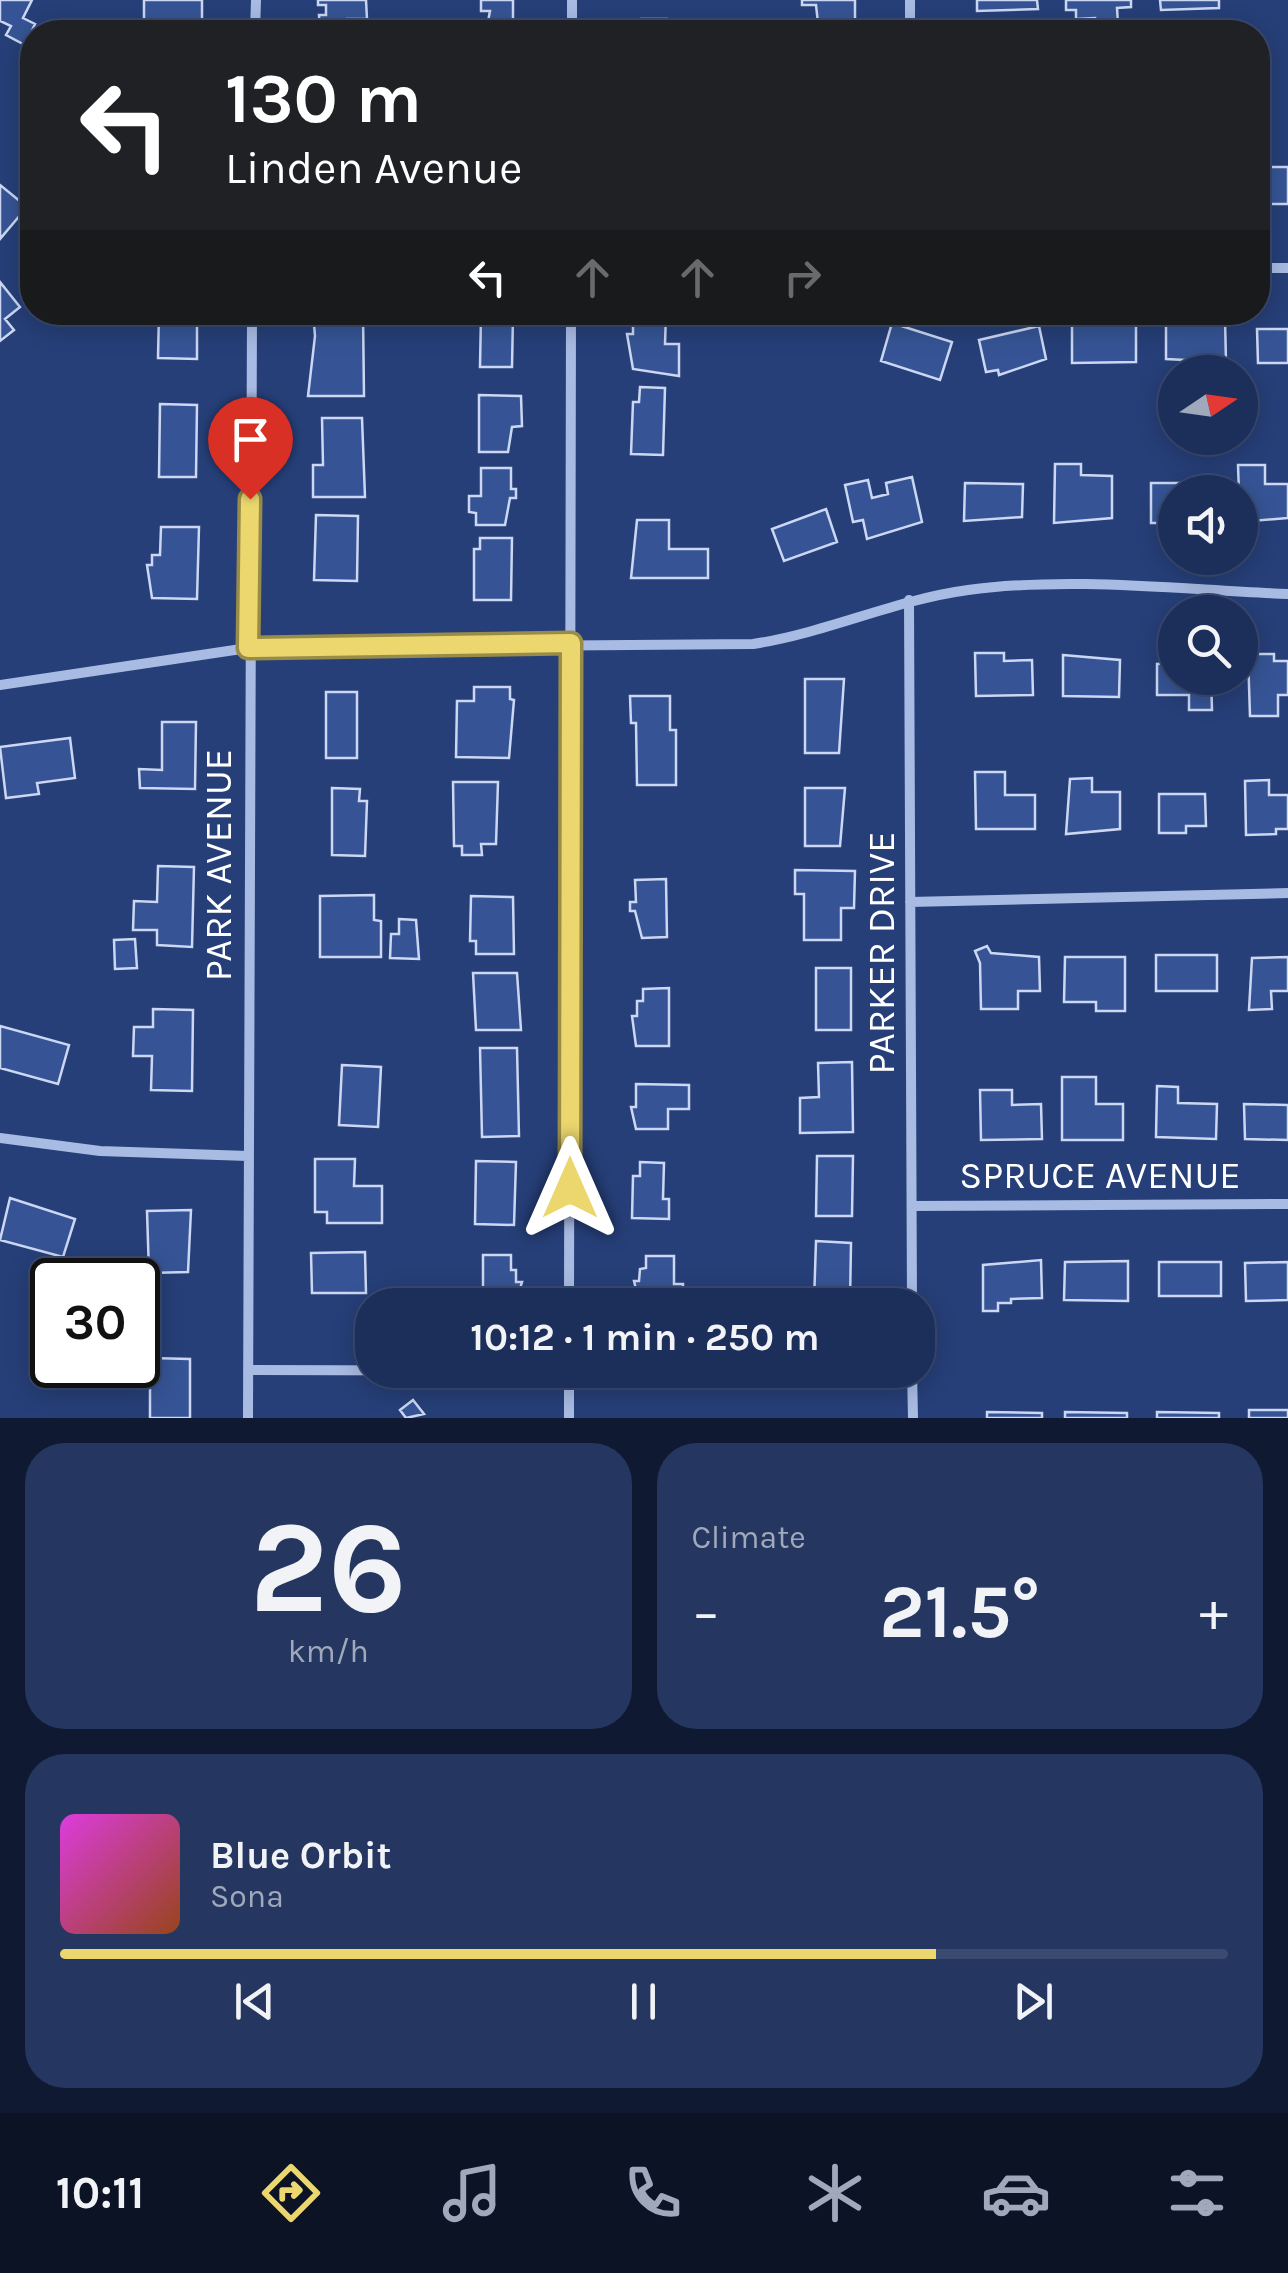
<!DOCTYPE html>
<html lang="en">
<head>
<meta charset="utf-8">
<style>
	:root { --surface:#1c2f5a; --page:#253760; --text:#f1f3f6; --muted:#a0a9bb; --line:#3a4a70; --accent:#ebd76e }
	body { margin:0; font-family:Karla,sans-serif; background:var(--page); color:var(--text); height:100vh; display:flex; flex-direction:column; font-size:38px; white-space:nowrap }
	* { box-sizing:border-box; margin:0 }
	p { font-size:32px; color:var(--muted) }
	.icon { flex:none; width:55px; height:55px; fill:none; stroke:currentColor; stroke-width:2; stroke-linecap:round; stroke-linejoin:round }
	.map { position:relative; height:1418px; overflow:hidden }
	.details { display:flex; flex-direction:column; gap:25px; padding:25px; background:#0f1a32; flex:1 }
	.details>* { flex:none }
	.banner { position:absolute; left:20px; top:20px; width:1250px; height:305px; border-radius:40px; box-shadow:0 5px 25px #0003,0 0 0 2px var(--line); background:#202124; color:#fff; overflow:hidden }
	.needle { width:65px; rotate:77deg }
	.fabs { position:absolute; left:1158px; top:355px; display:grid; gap:20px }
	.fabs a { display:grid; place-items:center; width:100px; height:100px; border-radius:50%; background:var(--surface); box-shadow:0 5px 25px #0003,0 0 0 2px var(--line); font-size:50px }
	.speed { position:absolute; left:30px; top:1258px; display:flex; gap:20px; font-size:50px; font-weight:700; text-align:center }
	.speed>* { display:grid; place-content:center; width:130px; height:130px; border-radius:50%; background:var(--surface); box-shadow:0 5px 25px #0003,0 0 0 2px var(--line); line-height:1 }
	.speed .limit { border:5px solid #111; border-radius:15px; background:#fff; color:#111 }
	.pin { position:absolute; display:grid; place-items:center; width:85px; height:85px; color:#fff; margin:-102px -42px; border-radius:50% 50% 50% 0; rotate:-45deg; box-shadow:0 0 10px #0007 }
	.pin .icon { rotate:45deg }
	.me { position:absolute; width:110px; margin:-55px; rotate:0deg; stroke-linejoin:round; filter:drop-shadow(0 0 8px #0008) }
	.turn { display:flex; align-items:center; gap:35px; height:210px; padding:0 40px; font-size:45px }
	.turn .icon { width:130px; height:130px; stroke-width:2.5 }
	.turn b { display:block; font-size:70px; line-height:85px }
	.lanes { display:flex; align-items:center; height:95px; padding:0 40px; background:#0003; justify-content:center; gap:50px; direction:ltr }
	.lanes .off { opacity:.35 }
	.big { font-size:75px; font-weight:700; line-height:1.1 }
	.details .card { flex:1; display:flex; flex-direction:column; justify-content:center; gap:15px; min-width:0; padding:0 35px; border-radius:40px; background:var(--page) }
	.details .dial { align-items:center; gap:0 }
	.dial b { font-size:130px; line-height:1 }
	.song { display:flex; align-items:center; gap:30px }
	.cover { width:120px; height:120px; border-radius:15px; background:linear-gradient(135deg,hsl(300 70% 55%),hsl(20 70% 35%)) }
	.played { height:10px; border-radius:5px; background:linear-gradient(90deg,var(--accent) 75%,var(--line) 75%) }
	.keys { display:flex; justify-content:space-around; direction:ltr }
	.heat { display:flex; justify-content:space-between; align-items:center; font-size:55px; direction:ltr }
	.details .tiles { flex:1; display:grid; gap:25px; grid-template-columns:1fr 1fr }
	.card:last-child { grid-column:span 2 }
	.trip { position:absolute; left:355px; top:1288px; width:580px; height:100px; border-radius:40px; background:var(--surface); box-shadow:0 5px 25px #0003,0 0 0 2px var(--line); font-weight:700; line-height:100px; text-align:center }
	.dock { display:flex; height:160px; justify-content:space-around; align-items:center; background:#0b1324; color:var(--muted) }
	.dock .icon { width:70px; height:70px }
	.dock .active { color:var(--accent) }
	.dock b { font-size:45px; color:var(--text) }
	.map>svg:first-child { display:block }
	.building { fill:#365495; stroke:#cbd7f3; stroke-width:2.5 }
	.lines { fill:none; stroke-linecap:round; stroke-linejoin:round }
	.street { stroke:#a8bbe3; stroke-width:10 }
	.route-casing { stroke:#998c48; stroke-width:25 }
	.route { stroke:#ebd76e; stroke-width:18 }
	.labels { text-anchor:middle; stroke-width:10; stroke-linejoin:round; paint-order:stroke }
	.street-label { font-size:38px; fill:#fff; stroke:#263f78 }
</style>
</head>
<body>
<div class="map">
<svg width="1288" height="1418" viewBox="0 0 1288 1418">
	<rect width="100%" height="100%" fill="#263f78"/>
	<!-- building -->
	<path class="building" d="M0 0H32L23 18 35 24 25 45 6 35 11 26 0 21Z
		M144 0H202V25L144 21Z
		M318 0H366L367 19H347V30L320 32 319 15H326V5H318Z
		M481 0H513V32H486L490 11H481Z
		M802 0H855V31L819 32 816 5H802Z
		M977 0H1037L1038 9 977 11Z
		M1066 0H1131V7L1117 8 1118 24 1095 25V18L1076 19V10H1066Z
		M1160 0H1219V8L1161 10Z
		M641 19H667V32H641Z
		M1258 167H1288V204H1258Z
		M0 185 27 207 0 239Z
		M0 282 20 307 5 319 14 330 0 341Z
		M159 312H197V359L158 358Z
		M313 312H363L364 396H308L315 336Z
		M640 313 666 314 665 344H679V376L633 369 627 334H633V325H640Z
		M481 315 513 316 512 367H480Z
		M1136 319V362L1072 363V323Z
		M1225 319 1226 362 1166 359V324Z
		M892 323 952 342 940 380 881 361Z
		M1039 326 1046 359 999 375 998 370 986 372 979 340Z
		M1257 329H1288V363H1258Z
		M640 387 665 388 663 455 631 454 633 402H639Z
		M479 395 521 396 522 426 512 427 508 452H479Z
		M160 404 197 405 196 477H159Z
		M322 418H362L365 497H313V465H323Z
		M1055 464H1081V475L1112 476V518L1054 523Z
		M1238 465H1265V484H1288V518L1240 522Z
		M481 468H511V489H516V498H510L505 525H476V513L469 512V496H481Z
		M912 477 922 522 867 539 863 520 853 522 845 485 868 480 872 498 888 494 886 483Z
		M965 483 1023 484 1022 517 964 521Z
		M1151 483H1207V492H1175V523H1151Z
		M826 509 837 542 784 561 772 529Z
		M316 515 358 516 357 581 314 580Z
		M637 520H669V549H708V578H631Z
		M161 527H199L197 599 152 598 147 565H152V555H160Z
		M480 538H512L511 600H474V549H480Z
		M975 653H1004V661L1032 660 1033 695 976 696Z
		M1248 654H1274V661H1288V695H1278V716H1250Z
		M1063 655 1120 660 1119 697 1063 696Z
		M1175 663V678H1211L1212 710H1189V695H1157V664Z
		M805 679H844L839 753H805Z
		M474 687H510V699L514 700 509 758 456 757 457 701H474Z
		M326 692H357V758H326Z
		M630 696H670V730H676V785H637L636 723H631Z
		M162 722H196L195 789 140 788 139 769 162 770Z
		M70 738 75 778 37 783 39 794 6 798 0 747Z
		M975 772H1005V795H1035V829H976Z
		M1092 778V792H1120V829L1066 834 1070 779Z
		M1269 780V795H1288V829H1276V834L1246 835 1245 781Z
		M453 782H498L496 844H481L482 855H462V846H454Z
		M332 788 360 789 359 801H367L365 856 332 855Z
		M805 788H845L840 846H805Z
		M1159 794H1205L1206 826H1186V833H1159Z
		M158 866 194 867 192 947 157 945V930H133L134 901 157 902Z
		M795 870 855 871 854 908H841V940H804V894H795Z
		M666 879 667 937 642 938 635 911H630V902H636L635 880Z
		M374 895V920L381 921V957H320V896Z
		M471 896 513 897 514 954H476V941H470Z
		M399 919 416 920 419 959 390 958 391 934H399Z
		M135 939 137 968 115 969 114 940Z
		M987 946 991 953 1039 957 1040 991H1018V1009H981L980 963 975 951Z
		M1156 955H1217V991H1156Z
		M1065 957H1125V1011H1096V1002H1064Z
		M1288 957V991H1271L1272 1009 1249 1010 1252 958Z
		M816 968H851V1030H816Z
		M473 973H517L521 1030H476Z
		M669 988V1046H636L632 1016H637V1001H643V989Z
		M153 1009 193 1010 192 1091 151 1090 152 1056H133L134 1027H153Z
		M0 1026 69 1045 58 1084 0 1068Z
		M480 1048H517L519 1136 482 1137Z
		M852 1062 853 1132 800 1133V1098L819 1097 818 1063Z
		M342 1065 381 1067 378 1127 339 1125Z
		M1062 1077H1096V1104H1123V1140H1062Z
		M636 1084 689 1085V1109H668V1129H636L631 1107H636Z
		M1157 1086 1178 1087V1103L1217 1104 1216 1139 1156 1137Z
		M980 1090H1012V1105L1041 1104 1042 1139 981 1140Z
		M1244 1104 1288 1105V1140L1245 1139Z
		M817 1156H853L852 1216H816Z
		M315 1159H355L354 1186H382V1223H327V1212H315Z
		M476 1161 516 1162 514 1225 475 1224Z
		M640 1162 664 1163 663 1199H669V1219L632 1218 633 1176H640Z
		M10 1198 75 1219 63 1257 0 1240Z
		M191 1210 188 1272 149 1273 147 1211Z
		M816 1241 851 1243 850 1303 814 1302Z
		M365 1252 366 1293H312L311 1253Z
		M483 1255H511V1270H516V1282H522L515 1305H483Z
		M646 1256H674V1284H683V1305H640L634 1281H639L640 1269 646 1268Z
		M1041 1260 1042 1298 1011 1299V1303H998V1311H983V1265Z
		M1128 1261V1301L1064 1300 1065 1262Z
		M1159 1262H1221V1296H1159Z
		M1288 1262V1300L1246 1301 1245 1263Z
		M150 1358 190 1359V1418H150Z
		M413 1400 424 1414 406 1418 400 1410Z
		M1249 1410H1288V1418H1249Z
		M987 1412 1042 1413V1418H987Z
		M1065 1412 1127 1413V1418H1065Z
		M1157 1412 1219 1413V1418H1157Z"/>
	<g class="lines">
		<!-- street -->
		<path class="street" d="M255 32 256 0
			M572 32V0
			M910 32V0
			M1258 268H1288
			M909 600 912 1305
			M0 685 248 648 753 644C826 633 894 600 968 590 1072 576 1183 590 1288 594
			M910 902 1288 893
			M0 1138 100 1151 248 1156
			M912 1206 1288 1204
			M569 1305 571 312
			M248 1370 569 1371
			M912 1370 913 1418
			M248 1418 252 312
			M569 1418V1370"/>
	</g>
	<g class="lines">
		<!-- route casing -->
		<g class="route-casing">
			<path id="route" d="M250 499 248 648 571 643 570 1188"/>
		</g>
		<!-- route -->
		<use href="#route" class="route"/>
	</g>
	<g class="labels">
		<!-- street labels -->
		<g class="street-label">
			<text transform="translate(218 865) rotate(-90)" y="13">PARK AVENUE</text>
			<text transform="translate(881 953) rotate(-90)" y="13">PARKER DRIVE</text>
			<text x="1100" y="1188">SPRUCE AVENUE</text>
		</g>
	</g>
</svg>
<div class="fabs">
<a><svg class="needle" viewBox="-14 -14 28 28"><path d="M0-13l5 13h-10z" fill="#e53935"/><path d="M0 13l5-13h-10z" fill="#a0a9bb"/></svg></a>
<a><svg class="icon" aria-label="sound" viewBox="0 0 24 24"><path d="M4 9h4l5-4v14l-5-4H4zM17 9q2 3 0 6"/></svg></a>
<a><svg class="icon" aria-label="search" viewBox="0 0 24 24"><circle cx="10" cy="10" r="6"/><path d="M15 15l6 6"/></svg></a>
</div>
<div class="speed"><div class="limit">30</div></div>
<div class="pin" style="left:250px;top:499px;background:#d93025"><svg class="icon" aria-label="arrive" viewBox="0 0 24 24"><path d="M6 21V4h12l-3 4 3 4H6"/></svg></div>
<svg class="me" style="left:570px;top:1188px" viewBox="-20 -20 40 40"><path d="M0-17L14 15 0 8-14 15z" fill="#ebd76e" stroke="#fff" stroke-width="4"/></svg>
<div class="trip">10:12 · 1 min · 250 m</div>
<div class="banner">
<div class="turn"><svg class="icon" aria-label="left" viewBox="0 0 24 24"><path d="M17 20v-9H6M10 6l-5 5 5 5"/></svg><div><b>130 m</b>Linden Avenue</div></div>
<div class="lanes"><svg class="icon" aria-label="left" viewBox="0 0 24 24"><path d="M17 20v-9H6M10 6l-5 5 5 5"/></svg><svg class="icon off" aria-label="ahead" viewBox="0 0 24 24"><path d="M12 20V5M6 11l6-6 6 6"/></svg><svg class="icon off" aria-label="ahead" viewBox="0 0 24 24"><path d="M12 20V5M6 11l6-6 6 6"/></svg><svg class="icon off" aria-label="right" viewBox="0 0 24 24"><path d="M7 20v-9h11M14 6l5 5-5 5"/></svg></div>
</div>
</div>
<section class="details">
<div class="tiles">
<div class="card dial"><b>26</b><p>km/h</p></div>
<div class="card"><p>Climate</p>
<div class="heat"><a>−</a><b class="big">21.5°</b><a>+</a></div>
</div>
<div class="card">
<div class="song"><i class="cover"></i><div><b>Blue Orbit</b><p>Sona</p></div></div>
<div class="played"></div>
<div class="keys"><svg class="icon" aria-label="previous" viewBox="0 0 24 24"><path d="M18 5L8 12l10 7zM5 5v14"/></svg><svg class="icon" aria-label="pause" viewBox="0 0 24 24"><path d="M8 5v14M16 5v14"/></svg><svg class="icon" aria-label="next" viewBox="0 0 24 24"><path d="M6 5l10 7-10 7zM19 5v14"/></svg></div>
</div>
</div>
</section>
<nav class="dock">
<b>10:11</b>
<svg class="icon active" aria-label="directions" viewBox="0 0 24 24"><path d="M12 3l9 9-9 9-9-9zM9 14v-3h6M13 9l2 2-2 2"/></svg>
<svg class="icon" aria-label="music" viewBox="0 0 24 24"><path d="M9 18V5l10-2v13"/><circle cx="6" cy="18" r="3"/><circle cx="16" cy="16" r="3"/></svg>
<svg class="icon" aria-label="phone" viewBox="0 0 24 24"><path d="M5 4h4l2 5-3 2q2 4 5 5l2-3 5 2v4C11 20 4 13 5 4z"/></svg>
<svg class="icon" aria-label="climate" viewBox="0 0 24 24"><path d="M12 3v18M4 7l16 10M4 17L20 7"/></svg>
<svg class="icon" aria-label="car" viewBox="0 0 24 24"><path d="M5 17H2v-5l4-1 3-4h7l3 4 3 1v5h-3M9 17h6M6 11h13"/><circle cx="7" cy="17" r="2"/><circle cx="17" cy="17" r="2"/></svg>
<svg class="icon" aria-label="filters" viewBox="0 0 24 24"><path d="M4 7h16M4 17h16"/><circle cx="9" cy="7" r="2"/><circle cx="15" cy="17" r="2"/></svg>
</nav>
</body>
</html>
